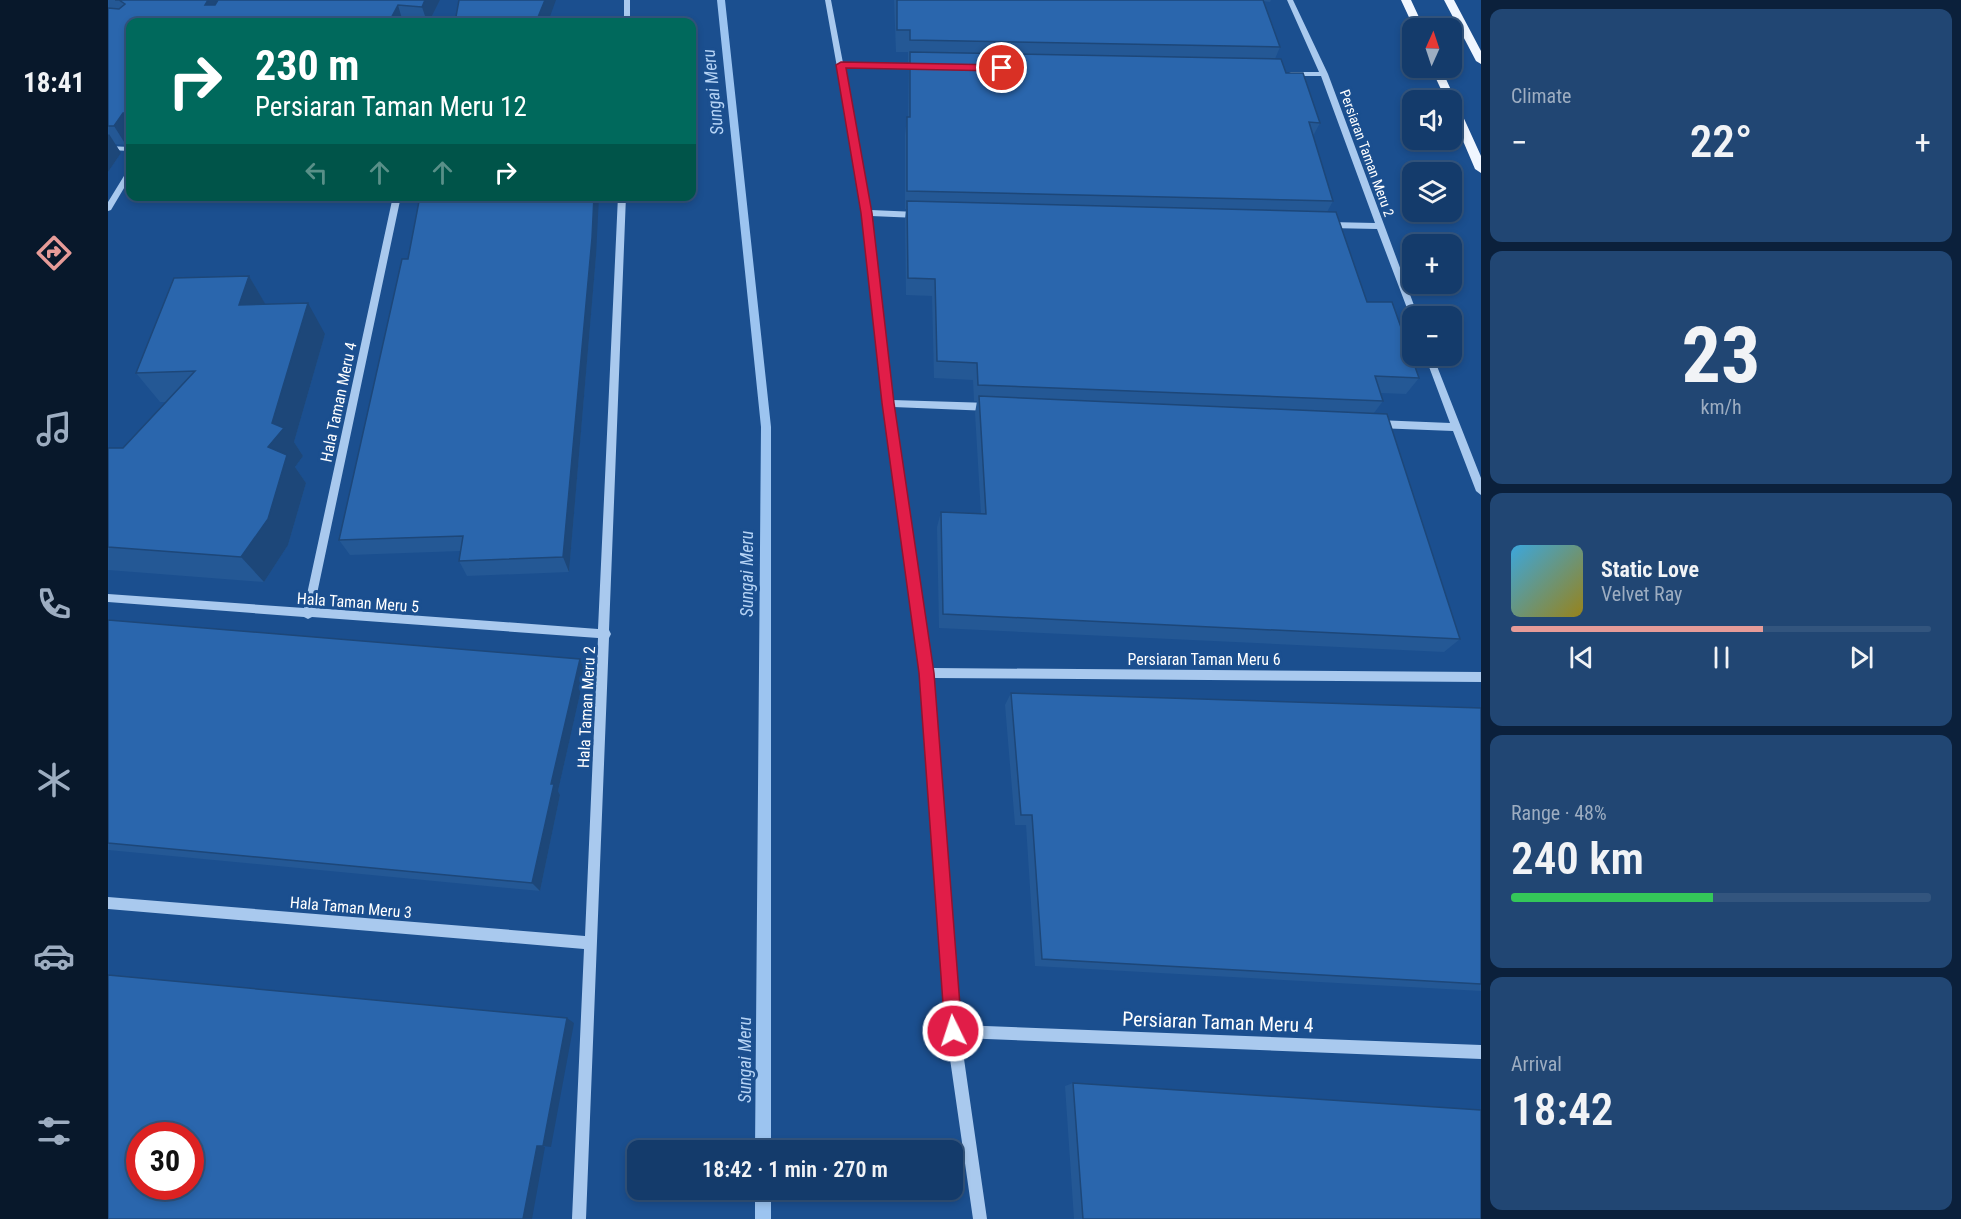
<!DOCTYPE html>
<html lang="en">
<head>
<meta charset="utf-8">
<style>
	:root { --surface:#143b6b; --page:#214673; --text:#f1f3f6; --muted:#9dadc1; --line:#33557e; --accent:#e69b98 }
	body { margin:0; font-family:"Roboto Condensed",sans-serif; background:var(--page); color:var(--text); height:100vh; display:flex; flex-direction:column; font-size:22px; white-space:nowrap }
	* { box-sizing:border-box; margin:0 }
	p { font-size:20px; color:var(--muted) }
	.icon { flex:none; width:33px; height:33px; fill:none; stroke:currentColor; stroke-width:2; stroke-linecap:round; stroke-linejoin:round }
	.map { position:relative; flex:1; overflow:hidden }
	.panel { display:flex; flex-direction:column; gap:9px; padding:9px; background:#0b203b; width:480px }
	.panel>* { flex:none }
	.top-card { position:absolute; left:18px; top:18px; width:570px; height:183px; border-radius:12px; box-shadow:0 3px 9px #0003,0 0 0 2px var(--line); background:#00695c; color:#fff; overflow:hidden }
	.needle { width:39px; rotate:3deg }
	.buttons { position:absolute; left:1294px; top:18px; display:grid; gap:12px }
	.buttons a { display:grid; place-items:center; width:60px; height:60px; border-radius:12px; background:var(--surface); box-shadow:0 3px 9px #0003,0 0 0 2px var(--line); font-size:30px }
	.speed { position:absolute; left:18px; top:1122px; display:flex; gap:12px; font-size:30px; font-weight:700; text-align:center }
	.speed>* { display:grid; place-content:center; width:78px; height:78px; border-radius:50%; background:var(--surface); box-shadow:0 3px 9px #0003,0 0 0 2px var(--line); line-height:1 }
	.speed .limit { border:9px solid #d22; background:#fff; color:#111 }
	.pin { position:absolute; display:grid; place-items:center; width:51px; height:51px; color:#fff; margin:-26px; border:3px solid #fff; border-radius:50%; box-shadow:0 2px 6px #0007 }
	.me { position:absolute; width:66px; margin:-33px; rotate:356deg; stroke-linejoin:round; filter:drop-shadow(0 0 4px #0008) }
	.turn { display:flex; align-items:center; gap:21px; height:126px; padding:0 30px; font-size:27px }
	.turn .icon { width:78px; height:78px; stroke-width:2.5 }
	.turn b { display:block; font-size:42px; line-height:51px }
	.lanes { display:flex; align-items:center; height:57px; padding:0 30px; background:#0003; justify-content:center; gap:30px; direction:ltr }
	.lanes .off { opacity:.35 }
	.big { font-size:45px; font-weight:600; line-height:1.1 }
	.panel .tile { flex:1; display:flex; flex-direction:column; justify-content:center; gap:9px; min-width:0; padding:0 21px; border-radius:12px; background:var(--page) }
	.panel .dial { align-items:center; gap:0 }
	.dial b { font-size:78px; line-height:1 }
	.song { display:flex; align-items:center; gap:18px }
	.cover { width:72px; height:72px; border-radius:9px; background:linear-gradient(135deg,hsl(200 70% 55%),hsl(50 70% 35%)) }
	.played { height:6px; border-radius:3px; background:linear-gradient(90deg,var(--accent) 60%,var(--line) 60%) }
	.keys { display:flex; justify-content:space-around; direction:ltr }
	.heat { display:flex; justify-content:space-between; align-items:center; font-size:33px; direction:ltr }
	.charge { height:9px; border-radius:4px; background:linear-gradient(90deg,#34c759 48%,var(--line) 0) }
	.trip { position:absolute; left:519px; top:1140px; width:336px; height:60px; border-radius:12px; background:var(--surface); box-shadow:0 3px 9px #0003,0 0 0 2px var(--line); font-weight:600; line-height:60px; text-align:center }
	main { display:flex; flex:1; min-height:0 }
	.menu { display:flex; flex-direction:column; width:108px; justify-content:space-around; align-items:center; background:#08182b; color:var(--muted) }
	.menu .icon { width:42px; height:42px }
	.menu .active { color:var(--accent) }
	.menu b { font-size:27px; color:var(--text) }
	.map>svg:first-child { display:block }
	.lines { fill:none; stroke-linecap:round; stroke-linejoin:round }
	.stream { fill:#9cc4f0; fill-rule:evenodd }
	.minor { fill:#a9c9ee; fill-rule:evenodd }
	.major { fill:#f0f6ff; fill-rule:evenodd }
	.wall { fill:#245895 }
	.shaded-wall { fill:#1d4779 }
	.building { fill:#2a66ad; stroke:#1d4779; stroke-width:1.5; fill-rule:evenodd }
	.route { fill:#e11d48; stroke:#92132f; stroke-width:1.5 }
	.labels { text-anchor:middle; stroke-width:6; stroke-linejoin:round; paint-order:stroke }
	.far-street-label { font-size:14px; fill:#fff; stroke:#1b4f8f }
	.street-label { font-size:16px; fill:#fff; stroke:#1b4f8f }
	.water-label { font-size:18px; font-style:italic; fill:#b5d3f5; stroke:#1b4f8f }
	.near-street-label { font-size:20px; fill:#fff; stroke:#1b4f8f }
</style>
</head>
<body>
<main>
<nav class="menu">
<b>18:41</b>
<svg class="icon active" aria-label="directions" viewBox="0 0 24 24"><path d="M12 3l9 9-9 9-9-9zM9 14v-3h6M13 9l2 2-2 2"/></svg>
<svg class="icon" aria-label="music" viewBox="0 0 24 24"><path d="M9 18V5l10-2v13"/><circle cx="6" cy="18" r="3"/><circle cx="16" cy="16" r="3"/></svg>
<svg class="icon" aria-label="phone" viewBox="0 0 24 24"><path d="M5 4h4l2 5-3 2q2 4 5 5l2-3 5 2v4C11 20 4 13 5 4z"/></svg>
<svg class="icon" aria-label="climate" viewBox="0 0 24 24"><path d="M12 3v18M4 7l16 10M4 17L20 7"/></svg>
<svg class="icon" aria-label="car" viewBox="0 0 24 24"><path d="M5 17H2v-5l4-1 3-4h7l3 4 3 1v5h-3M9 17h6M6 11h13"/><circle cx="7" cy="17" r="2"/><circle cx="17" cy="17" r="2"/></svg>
<svg class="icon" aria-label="filters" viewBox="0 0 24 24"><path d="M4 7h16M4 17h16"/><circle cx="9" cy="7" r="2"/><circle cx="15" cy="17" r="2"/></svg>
</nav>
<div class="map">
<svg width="1373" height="1219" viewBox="0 0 1373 1219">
	<rect width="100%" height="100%" fill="#1b4f8f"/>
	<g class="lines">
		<!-- stream -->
		<path class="stream" d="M609 0H617L663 427V1150H647L653 427Z
			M647 1190H663V1219H647Z"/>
		<!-- minor -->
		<path class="minor" d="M516 0H522V22H516Z
			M717 0H723L735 63 814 64 818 66 814 68 736 67 763 210 809 212 813 215 809 218 763 216 784 400 882 403 887 407 882 411 785 407 824 668 1373 672V682L825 678 851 1025 1373 1045V1059L853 1038 879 1219H865L838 1031 814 673 775 403 755 213Z
			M1179 0H1185L1220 74 1310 316H1305V319L1302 316 1269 229 1221 228 1217 225 1221 222 1267 223 1213 76H1183L1179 74 1183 72H1211Z
			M0 146 22 147V151L0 150Z
			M19 171H22V178L3 210 0 211V202Z
			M285 196H293L206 608 490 629 510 196H518L501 630 503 634 501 638 478 1219H464L476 949 0 909V897L477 936 490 638 204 617 200 619 196 617 0 602V594L196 608Z
			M1317 356H1325L1373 478V495L1368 491 1345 431 1269 428 1264 424 1269 420 1342 423Z"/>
		<!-- major -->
		<path class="major" d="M1293 0H1303L1316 28H1306Z
			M1336 0H1346L1373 51V64L1368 61Z
			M1323 68H1333L1373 156V173L1367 169 1344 115V100H1338Z"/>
	</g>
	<!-- wall -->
	<path class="wall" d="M0 0H332L321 22H22V138L18 145 7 144 13 153 0 172Z
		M786 0H1163L1162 2 1155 1 1172 47 1167 59 1178 73 1212 123 1205 136 1225 201 1219 212 1259 302 1311 378 1298 394 1273 393 1275 401 1266 413 1352 639 1336 652 831 628 829 527 833 512 873 514 867 413 869 401H866L865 380 826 378 824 296 798 295 797 219 798 209H797V135L799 117H800L801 62H800V52H788Z
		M488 256 461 572 359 576 351 561 353 551 242 555 231 540Z
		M141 276 157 304 217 334 186 442 195 456 187 467 198 483 180 545 156 582 0 570V448H15L59 402H52L28 373Z
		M0 620 472 659 477 672 450 791 452 795 432 891 0 850Z
		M903 693 1373 708V991L927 966 918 825H907L897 705Z
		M965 1083 1373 1219H966L957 1086Z"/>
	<!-- shaded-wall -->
	<path class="shaded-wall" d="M100 0H120L107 22 97 5Z
		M317 0H332L321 22H319L314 7Z
		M437 0H448L440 22H428Z
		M290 5 295 22H281Z
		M15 113 22 124V138L18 145 6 126Z
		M1 134 13 153 0 172V135Z
		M486 196H491L488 256 461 572 455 557Z
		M141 276 159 307 131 305Z
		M200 303 217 334 186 442 195 456 187 467 198 483 180 545 156 582 133 557 164 423Z
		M472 659 477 672 450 791 452 795 432 891 424 883 443 784Z
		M459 1018 466 1023 443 1147 435 1146Z
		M429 1146 437 1147 424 1219H415Z"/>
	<!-- building -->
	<path class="building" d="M7 0H100L97 5H107L110 0H317L314 7 290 5 281 22H22V113H15L6 126H0V8L11 9 17 4 11 0Z
		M351 0H437L428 22H347Z
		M789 0H1155L1172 47 802 40V30H789Z
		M802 52 1173 59 1178 73H1195L1212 123 1201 122 1225 201 799 191V117H802Z
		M312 196H486L484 238 455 557 351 561 355 536 231 540 294 259H300Z
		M799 201 1228 212 1259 302H1284L1311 378 1267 376 1275 401 870 385 869 363 829 361 827 279 800 278Z
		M141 276 131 305 200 303 164 423 176 428 160 447 179 455 160 519 133 557 0 547V448H15L87 371 28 373 66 278Z
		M871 396 1279 414 1352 639 835 614 833 512 878 514Z
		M0 620 472 659 443 784H446L424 883 0 843Z
		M903 693 1373 708V984L934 959 924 815H913Z
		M0 975 459 1018 435 1146H429L415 1219H0ZM32 1136H82V1186H32Z
		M965 1083 1373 1110V1219H975Z"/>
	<!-- route -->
	<path class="route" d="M733 62 894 65 899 68 894 71 738 68 764 213 786 403 826 673 854 1031 851 1037 845 1040 839 1037 837 1031 811 673 774 403 753 213 728 65Z"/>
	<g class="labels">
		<!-- far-street labels -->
		<g class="far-street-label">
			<text transform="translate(1259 153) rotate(70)" y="5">Persiaran Taman Meru 2</text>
		</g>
		<!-- street labels -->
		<g class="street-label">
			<text transform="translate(230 402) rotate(-78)" y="6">Hala Taman Meru 4</text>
			<text transform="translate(250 602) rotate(4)" y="6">Hala Taman Meru 5</text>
			<text x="1096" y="665">Persiaran Taman Meru 6</text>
			<text transform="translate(478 707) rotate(-87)" y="6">Hala Taman Meru 2</text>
			<text transform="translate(243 907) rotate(5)" y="6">Hala Taman Meru 3</text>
		</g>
		<!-- water labels -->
		<g class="water-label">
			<text transform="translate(605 92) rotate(-96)" y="6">Sungai Meru</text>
			<text transform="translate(639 574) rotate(-90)" y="6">Sungai Meru</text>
			<text transform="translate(637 1060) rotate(-90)" y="6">Sungai Meru</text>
		</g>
		<!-- near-street labels -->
		<g class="near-street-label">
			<text transform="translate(1110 1022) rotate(2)" y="7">Persiaran Taman Meru 4</text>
		</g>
	</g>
</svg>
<div class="buttons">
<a><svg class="needle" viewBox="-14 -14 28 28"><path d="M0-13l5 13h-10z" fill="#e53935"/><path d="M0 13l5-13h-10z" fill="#9dadc1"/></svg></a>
<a><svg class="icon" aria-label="sound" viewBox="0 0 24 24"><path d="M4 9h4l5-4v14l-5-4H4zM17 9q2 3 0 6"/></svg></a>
<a><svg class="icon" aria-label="layers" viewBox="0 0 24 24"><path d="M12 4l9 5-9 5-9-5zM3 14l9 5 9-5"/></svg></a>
<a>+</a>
<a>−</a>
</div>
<div class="speed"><div class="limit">30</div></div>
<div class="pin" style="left:894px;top:68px;background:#d93025"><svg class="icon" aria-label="arrive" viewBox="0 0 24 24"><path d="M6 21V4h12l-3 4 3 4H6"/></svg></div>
<svg class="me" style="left:845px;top:1031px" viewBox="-20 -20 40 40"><circle r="17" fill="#e11d48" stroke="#fff" stroke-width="3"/><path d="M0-11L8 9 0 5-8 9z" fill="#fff"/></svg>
<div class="trip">18:42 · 1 min · 270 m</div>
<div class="top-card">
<div class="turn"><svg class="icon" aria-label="right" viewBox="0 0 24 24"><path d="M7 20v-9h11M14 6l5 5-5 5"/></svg><div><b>230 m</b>Persiaran Taman Meru 12</div></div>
<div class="lanes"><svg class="icon off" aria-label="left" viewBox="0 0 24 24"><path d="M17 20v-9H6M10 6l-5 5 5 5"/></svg><svg class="icon off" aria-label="ahead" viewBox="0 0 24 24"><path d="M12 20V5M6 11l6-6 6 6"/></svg><svg class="icon off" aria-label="ahead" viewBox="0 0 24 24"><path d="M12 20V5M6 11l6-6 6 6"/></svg><svg class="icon" aria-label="right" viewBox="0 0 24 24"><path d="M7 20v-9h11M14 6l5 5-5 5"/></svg></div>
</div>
</div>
<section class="panel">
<div class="tile"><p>Climate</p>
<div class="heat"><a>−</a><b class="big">22°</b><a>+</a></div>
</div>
<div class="tile dial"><b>23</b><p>km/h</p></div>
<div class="tile">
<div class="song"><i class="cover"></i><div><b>Static Love</b><p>Velvet Ray</p></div></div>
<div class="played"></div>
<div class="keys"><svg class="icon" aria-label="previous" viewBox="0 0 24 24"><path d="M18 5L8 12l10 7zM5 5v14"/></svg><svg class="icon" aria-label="pause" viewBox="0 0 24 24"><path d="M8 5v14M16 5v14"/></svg><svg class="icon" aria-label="next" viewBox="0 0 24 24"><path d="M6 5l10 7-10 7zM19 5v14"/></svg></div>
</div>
<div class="tile"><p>Range · 48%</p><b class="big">240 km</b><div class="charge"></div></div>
<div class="tile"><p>Arrival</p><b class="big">18:42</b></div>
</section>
</main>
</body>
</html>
